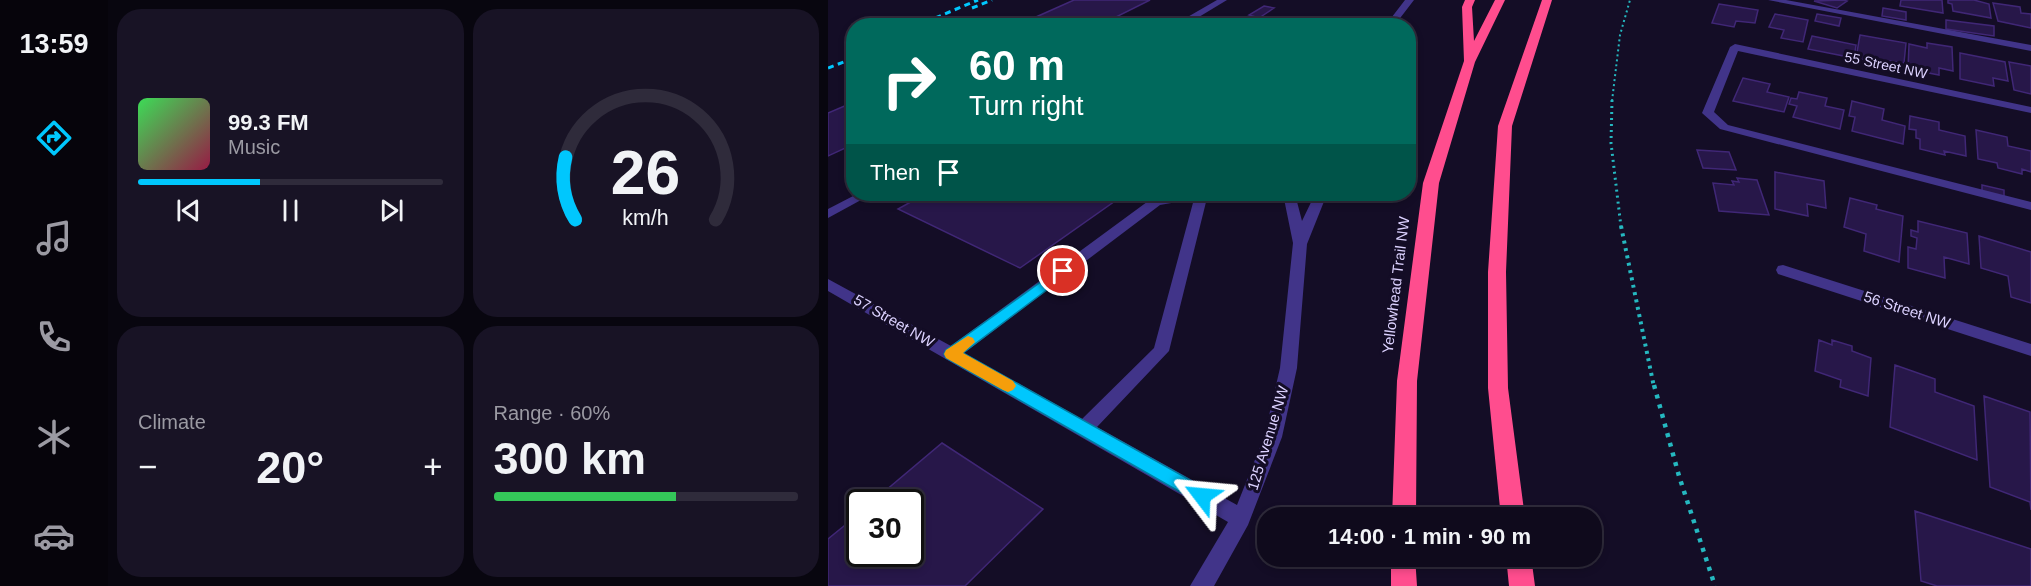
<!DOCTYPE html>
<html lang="en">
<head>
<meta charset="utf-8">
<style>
	:root { --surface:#0f0a1c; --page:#181325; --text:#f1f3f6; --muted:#9b9aa3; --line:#2f2b3b; --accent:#00c7fd }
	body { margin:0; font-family:Arial,sans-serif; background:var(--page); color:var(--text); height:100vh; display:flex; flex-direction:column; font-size:22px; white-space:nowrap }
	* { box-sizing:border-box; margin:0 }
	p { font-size:20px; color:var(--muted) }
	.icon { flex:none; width:33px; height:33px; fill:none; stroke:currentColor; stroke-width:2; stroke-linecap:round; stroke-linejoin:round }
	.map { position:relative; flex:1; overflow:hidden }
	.sheet { display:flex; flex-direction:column; gap:9px; padding:9px; background:#08060f; width:720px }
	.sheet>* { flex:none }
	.hud { position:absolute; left:18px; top:18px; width:570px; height:183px; border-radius:24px; box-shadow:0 3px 9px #0003,0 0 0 2px var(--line); background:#00695c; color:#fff; overflow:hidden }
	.speed { position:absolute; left:18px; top:489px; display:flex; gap:12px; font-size:30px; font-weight:700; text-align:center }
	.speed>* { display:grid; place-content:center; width:78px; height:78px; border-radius:50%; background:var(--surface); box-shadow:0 3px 9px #0003,0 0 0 2px var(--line); line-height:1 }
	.speed .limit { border:3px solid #111; border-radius:9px; background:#fff; color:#111 }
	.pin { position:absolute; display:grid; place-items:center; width:51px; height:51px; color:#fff; margin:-26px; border:3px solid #fff; border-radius:50%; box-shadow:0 2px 6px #0007 }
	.me { position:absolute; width:66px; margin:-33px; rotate:299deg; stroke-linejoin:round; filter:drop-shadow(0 0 4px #0008) }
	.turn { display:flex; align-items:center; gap:21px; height:126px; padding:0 24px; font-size:27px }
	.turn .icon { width:78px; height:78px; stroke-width:2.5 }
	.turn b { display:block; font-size:42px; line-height:51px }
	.then { display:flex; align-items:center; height:57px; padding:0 24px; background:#0003; gap:12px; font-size:22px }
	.big { font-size:45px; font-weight:700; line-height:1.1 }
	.sheet .card { flex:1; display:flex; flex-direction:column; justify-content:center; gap:9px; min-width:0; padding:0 21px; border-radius:24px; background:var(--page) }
	.sheet .dial { align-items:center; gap:0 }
	.dial svg { height:156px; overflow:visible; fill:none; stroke:var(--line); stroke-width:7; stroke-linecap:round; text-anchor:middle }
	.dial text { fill:var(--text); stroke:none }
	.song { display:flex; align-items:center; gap:18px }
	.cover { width:72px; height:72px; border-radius:9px; background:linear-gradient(135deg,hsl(130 70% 55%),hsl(340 70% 35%)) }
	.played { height:6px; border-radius:3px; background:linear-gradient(90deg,var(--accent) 40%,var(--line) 40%) }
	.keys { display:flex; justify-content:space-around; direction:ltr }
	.heat { display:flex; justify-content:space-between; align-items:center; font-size:33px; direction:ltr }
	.charge { height:9px; border-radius:4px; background:linear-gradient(90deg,#34c759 60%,var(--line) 0) }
	.sheet .tiles { flex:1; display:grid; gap:9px; grid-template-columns:repeat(2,1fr) }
	.trip { position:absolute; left:429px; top:507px; width:345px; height:60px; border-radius:24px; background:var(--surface); box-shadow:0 3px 9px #0003,0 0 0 2px var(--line); font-weight:700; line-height:60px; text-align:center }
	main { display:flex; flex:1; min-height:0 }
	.tab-bar { display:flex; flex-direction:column; width:108px; justify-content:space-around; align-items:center; background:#06040b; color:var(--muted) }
	.tab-bar .icon { width:42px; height:42px }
	.tab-bar .on { color:var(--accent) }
	.tab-bar b { font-size:27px; color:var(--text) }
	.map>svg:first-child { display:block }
	.building { fill:#271749; stroke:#402776; stroke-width:1.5 }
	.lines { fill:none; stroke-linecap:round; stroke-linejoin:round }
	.path-far3 { stroke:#25b8c0; stroke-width:2; stroke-dasharray:2 3; stroke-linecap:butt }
	.path-far2 { stroke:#25b8c0; stroke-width:3; stroke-dasharray:2 4; stroke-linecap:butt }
	.path-far1 { stroke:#25b8c0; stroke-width:4; stroke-dasharray:3 4.5; stroke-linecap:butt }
	.path { stroke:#25b8c0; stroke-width:4.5; stroke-dasharray:4 6; stroke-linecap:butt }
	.minor { fill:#413489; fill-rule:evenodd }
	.highway { fill:#ff4d8e; fill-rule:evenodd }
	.rail { stroke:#00c7fd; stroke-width:3; stroke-dasharray:6 4.5; stroke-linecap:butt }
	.route { fill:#00c7fd; stroke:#0081a4; stroke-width:1.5 }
	.slow { fill:#f59e0b }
	.labels { text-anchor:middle; stroke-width:6; stroke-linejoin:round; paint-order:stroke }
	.far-street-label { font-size:14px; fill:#dcd2ff; stroke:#140d26 }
	.street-label { font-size:15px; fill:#dcd2ff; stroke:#140d26 }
</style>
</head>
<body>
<main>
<nav class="tab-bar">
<b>13:59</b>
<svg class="icon on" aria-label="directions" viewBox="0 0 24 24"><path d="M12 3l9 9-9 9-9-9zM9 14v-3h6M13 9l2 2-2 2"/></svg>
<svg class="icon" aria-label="music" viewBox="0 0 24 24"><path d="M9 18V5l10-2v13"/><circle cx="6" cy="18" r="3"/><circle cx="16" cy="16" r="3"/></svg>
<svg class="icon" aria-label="phone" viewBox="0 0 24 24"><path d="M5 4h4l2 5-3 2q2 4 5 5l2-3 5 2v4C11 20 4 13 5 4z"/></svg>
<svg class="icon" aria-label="climate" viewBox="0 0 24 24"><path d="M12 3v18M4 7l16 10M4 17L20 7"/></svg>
<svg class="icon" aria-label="car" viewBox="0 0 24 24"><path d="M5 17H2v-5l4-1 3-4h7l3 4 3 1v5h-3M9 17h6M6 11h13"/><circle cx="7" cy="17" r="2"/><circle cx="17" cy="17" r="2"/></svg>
</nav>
<section class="sheet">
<div class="tiles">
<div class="card">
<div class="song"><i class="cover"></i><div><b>99.3 FM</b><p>Music</p></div></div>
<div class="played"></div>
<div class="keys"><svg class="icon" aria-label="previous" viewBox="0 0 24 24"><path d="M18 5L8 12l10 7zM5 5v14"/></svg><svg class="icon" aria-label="pause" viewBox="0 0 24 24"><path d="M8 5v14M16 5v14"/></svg><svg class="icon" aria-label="next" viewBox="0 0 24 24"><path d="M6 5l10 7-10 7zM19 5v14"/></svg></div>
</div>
<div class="card dial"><svg viewBox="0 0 100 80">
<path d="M14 69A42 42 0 1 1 86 69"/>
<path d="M14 69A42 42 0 0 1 9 37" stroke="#00c7fd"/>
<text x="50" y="56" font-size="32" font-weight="700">26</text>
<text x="50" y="72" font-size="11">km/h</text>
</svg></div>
<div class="card"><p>Climate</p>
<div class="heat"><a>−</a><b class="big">20°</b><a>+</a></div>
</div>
<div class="card"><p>Range · 60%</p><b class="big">300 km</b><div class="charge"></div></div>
</div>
</section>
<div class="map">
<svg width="1203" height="586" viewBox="0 0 1203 586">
	<rect width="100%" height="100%" fill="#140d26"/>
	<!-- building -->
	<path class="building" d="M246 0H322L270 26H236L208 17Z
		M1015 0 1019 1 1009 8 986 1Z
		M1073 0H1114L1115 13 1072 6Z
		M1120 0H1146L1161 4 1163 18 1125 11 1124 4 1120 3Z
		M1165 3 1192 7 1193 13 1203 14V28L1170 21Z
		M891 4 930 10 927 23 908 21 906 27 884 23Z
		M436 6 446 8 431 18 421 15Z
		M1055 8 1078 12V20L1054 16Z
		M947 14 980 20 975 42 953 38 956 30 941 27Z
		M989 14 1013 18 1011 26 987 21Z
		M1118 20 1166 26V36L1118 29Z
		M1032 35 1078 43 1076 63 1062 61V65L1028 58Z
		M984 36 1028 45 1026 58 980 49Z
		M1099 43 1124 47 1125 71 1111 68V75L1080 69 1081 44 1099 48Z
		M1132 53 1177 62 1180 81 1165 78 1166 86 1132 79Z
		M1181 62 1203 66V94L1186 90Z
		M915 78 942 84 939 92 961 97 956 112 905 101Z
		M971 92 999 98 997 106 1016 110 1012 129 965 117 969 106 961 104 963 98 969 99Z
		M1024 101 1056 109 1054 120 1077 126 1075 144 1024 131 1027 117 1021 116Z
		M26 102V144L0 156V113Z
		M1082 116 1111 122V130L1137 136 1138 156 1116 151 1117 155 1092 149V139L1088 138V130L1081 129Z
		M1148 130 1179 137 1180 146 1203 151V172L1194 169V174L1170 168 1169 163 1150 159Z
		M869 150 901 152 908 170 875 168Z
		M947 172 996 181 998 208 979 204 980 216 947 209Z
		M909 178 929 180 941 215 891 211 885 183 906 185 904 181 911 182Z
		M1154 185 1176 190V198L1154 193Z
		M97 194H297L192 268 70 209Z
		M1022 198 1049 205 1048 209 1075 216 1071 262 1036 251 1038 234 1016 227Z
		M1090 221 1139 233 1141 264 1116 257 1117 278 1080 268V247L1088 249 1089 238 1083 236V230L1090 232Z
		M1151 236 1203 252V303L1183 297 1180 276 1153 268Z
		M991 340 1004 345V340L1024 346V351L1043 358 1040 396 1012 387 1013 380 987 371Z
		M1067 365 1107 379V392L1146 406 1149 460 1062 427Z
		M1156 396 1202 412 1203 510 1202 502 1162 487Z
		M114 443 215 509 137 586H0V539L32 513V554H82V502H44Z
		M1087 511 1203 549V586H1109L1093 581Z"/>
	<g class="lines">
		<!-- path-far3 -->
		<path class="path-far3" d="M784 101 792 35 802 0"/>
		<!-- path-far2 -->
		<path class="path-far2" d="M784 100 783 143 793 227"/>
		<!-- path-far1 -->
		<path class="path-far1" d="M793 226 826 387"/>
		<!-- path -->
		<path class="path" d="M826 385 851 476 887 586"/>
		<!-- minor -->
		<path class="minor" d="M389 0H399L356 26H344Z
			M577 0H586L566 26H557Z
			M940 0H958L1203 45V51Z
			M907 44 1203 107V113L910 51 886 112 900 125 1203 202V210L892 129 874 113 902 47Z
			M29 194H44L0 218V209Z
			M352 194H380L341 351 269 427 409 505 436 437 452 368 465 243 455 194H467L474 221 487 194H499L479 244 469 368 454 437 420 525 386 586H362L400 522 0 291V279L123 346 323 199ZM366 199 326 348 254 419 136 353 332 205Z
			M955 265 1203 344V356L950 274 948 270 950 266Z"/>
		<!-- highway -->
		<path class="highway" d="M637 0H647L644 7 646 41 667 0H677L647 62 611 183 589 381 588 518H564L569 381 595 183 636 61 634 7Z
			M714 0H724L684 126 678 272 680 388 697 518H673L660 388V272L670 126Z
			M563 556H587L589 586H563Z
			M678 556H703L707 586H681Z"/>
		<!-- rail -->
		<path class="rail" d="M144 8 164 0
			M88 26 150 0
			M0 68 26 58"/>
	</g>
	<!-- route -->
	<path class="route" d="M235 266 240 268 242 271 240 274 135 353 380 490 383 496 380 501 374 504 368 501 118 358 116 354 118 350Z"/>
	<!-- slow -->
	<path class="slow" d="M140 336 145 338 147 342 135 353 185 381 188 386 185 390 180 392 175 390 118 358 116 354 118 350Z"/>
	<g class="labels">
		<!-- far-street labels -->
		<g class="far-street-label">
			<text transform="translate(1058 65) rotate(12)" y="5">55 Street NW</text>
		</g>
		<!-- street labels -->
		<g class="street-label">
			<text transform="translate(568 285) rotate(-83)" y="5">Yellowhead Trail NW</text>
			<text transform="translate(1079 310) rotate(18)" y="5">56 Street NW</text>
			<text transform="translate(66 321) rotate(30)" y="5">57 Street NW</text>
			<text transform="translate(440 438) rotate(-73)" y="5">125 Avenue NW</text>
		</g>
	</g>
</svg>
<div class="speed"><div class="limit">30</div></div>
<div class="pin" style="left:235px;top:271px;background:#d93025"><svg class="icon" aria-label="arrive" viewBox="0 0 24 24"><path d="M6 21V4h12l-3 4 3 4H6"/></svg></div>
<svg class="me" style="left:374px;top:496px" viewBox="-20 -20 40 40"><path d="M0-17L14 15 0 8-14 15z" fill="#00c7fd" stroke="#fff" stroke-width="4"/></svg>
<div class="trip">14:00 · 1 min · 90 m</div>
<div class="hud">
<div class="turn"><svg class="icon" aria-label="right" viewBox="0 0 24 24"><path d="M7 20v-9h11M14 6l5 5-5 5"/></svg><div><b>60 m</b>Turn right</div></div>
<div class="then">Then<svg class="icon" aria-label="arrive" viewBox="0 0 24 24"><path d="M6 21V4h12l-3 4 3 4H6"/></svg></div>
</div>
</div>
</main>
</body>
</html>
